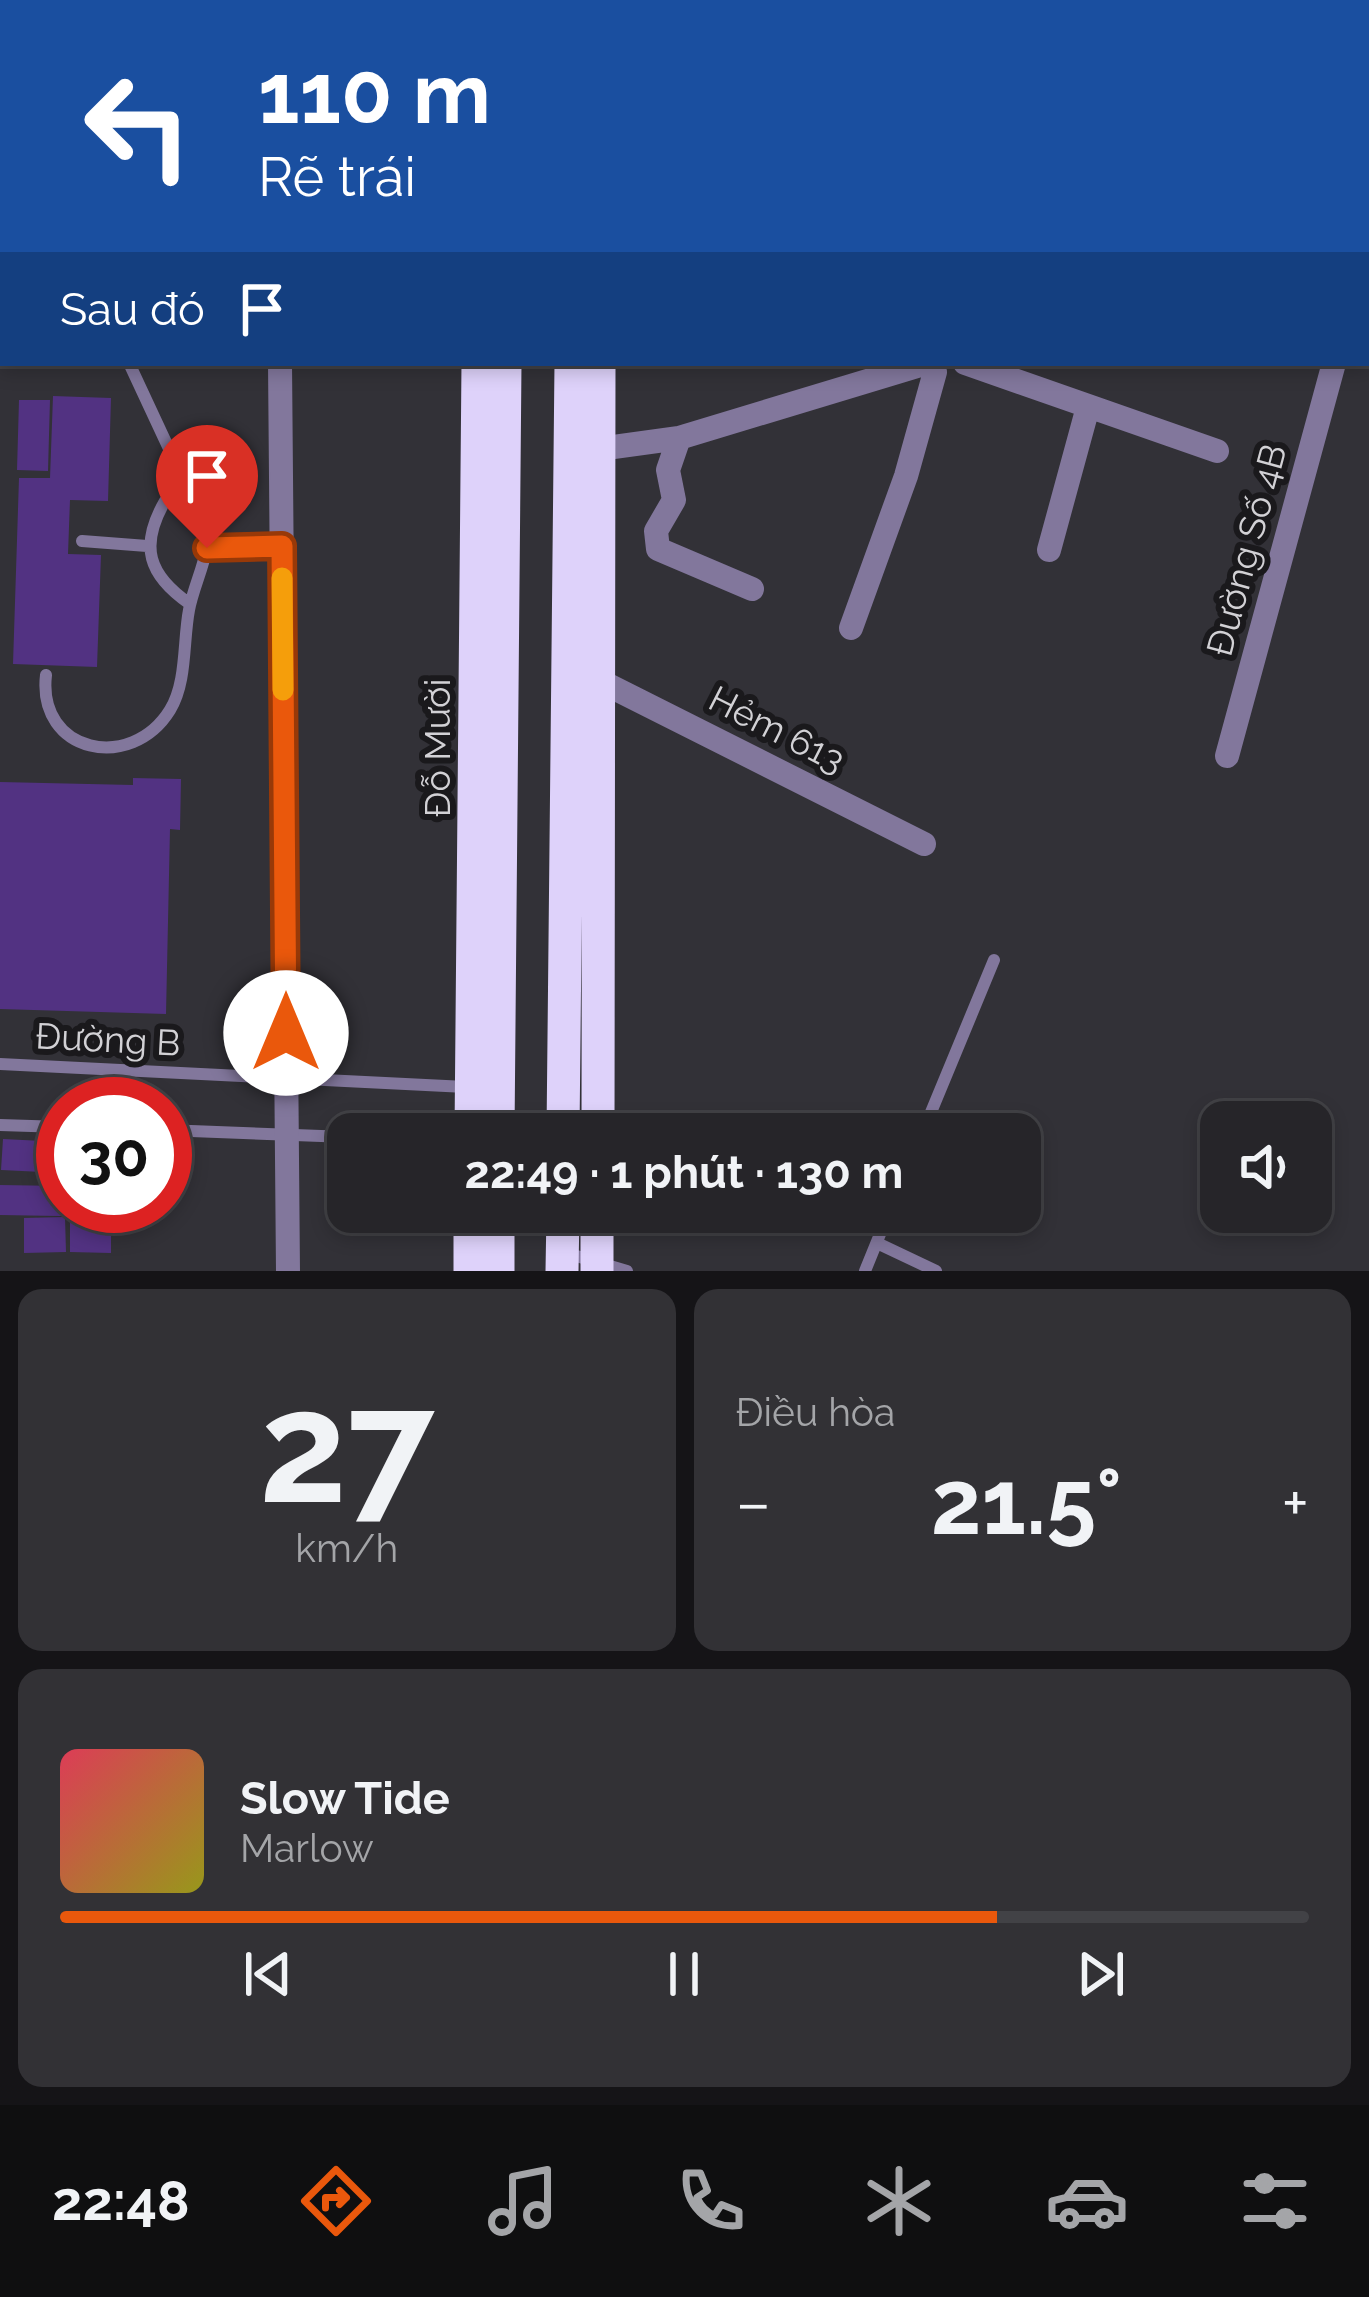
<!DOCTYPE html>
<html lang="vi">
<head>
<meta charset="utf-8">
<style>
	:root { --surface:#262529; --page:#323135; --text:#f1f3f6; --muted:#a4a5a8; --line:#424246; --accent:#ea580c }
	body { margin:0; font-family:Raleway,sans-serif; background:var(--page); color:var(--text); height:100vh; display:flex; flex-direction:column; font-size:45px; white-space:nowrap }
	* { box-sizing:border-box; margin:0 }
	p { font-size:39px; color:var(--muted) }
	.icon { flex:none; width:66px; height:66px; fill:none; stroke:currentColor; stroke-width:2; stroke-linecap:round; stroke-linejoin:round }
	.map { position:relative; height:1271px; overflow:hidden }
	.side { display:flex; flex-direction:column; gap:18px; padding:18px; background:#151417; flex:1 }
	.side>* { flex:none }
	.banner { position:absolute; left:0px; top:0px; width:1371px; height:366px; box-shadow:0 6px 18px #0003,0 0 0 3px var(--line); background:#1a4fa0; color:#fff; overflow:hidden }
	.fabs { position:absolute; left:1200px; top:1101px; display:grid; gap:24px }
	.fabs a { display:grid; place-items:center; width:132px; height:132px; border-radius:24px; background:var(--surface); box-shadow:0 6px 18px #0003,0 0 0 3px var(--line); font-size:60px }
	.speed { position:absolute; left:36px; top:1077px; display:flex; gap:24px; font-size:60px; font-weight:700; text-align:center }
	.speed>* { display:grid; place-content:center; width:156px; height:156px; border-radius:50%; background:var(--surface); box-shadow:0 6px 18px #0003,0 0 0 3px var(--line); line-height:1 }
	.speed .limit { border:18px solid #d22; background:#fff; color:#111 }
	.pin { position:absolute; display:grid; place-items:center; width:102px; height:102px; color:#fff; margin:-123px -51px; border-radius:50% 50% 50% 0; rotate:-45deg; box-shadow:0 0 12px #0007 }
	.pin .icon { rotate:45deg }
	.me { position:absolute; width:132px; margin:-66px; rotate:0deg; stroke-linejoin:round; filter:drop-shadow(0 0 9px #0008) }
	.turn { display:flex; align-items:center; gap:42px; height:252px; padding:0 60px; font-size:54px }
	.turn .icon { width:156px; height:156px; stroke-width:2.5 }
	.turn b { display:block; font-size:84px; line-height:102px }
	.then { display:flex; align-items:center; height:114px; padding:0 60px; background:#0003; gap:24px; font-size:45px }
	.big { font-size:90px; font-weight:700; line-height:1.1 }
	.side .card { flex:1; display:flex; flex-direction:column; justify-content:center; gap:18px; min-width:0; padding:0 42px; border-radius:24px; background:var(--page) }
	.side .dial { align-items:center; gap:0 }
	.dial b { font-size:156px; line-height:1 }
	.song { display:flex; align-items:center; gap:36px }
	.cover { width:144px; height:144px; border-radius:18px; background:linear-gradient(135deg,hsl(350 70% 55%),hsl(60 70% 35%)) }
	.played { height:12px; border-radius:6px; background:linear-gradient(90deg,var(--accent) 75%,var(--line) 75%) }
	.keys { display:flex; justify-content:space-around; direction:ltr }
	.heat { display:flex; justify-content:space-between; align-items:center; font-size:66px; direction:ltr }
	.side .tiles { flex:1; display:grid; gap:18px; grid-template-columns:1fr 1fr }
	.card:last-child { grid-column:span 2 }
	.trip { position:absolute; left:327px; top:1113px; width:714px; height:120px; border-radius:24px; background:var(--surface); box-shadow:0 6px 18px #0003,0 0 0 3px var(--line); font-weight:700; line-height:120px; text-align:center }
	.tab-bar { display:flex; height:192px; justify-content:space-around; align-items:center; background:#0f0f10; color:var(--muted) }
	.tab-bar .icon { width:84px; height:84px }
	.tab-bar .selected { color:var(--accent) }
	.tab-bar b { font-size:54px; color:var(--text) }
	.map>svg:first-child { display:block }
	.building { fill:#523282 }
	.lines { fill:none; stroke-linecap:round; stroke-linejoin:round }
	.service { stroke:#82779c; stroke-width:12 }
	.minor { stroke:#82779c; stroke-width:24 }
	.trunk { stroke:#ded2fa; stroke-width:33 }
	.route-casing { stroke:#983908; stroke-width:30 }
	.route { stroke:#ea580c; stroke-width:21 }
	.slow { stroke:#f59e0b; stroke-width:21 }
	.labels { text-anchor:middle; stroke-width:12; stroke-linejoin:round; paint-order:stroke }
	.street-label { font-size:36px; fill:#d2d1d5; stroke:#1a191c }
</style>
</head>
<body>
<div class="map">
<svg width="1369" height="1271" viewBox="0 0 1369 1271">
	<rect width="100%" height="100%" fill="#323137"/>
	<!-- building -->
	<path class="building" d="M53 396 111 398 108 501 70 500 68 554 101 555 97 667 13 664 19 478H50Z
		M19 400H50L48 471 17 470Z
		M133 778 181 779 180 830 170 829 166 1014 0 1009V782L133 785Z
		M3 1139 63 1142V1173L1 1170Z
		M0 1185 63 1186V1206H118L117 1217 0 1215Z
		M65 1217 66 1252 24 1253V1218Z
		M70 1218 111 1219V1253L70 1252Z"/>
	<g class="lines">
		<!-- service -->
		<path class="service" d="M0 41H3
			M0 343H3
			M129 363 198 511 207 547
			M185 494 165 501C139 546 148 575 190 604
			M82 541 147 546
			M46 675C37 753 131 773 170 710 187 683 183 641 189 610 193 589 203 569 207 547L281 546
			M0 1064 466 1087
			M0 1125 63 1127
			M165 1130 348 1137
			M922 1134 994 960
			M877 1243 936 1271
			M563 1252 627 1271
			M865 1271 889 1212"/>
		<!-- minor -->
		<path class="minor" d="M0 0 82 3
			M277 0V3
			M1155 3 1156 0
			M1368 173 1369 174
			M1368 232 1369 228
			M280 363 288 1271
			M965 363 1217 451
			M679 438 668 470 674 500 656 531 658 549 752 589
			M599 449 679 438 927 363
			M1049 550 1088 407
			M851 628 906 476 935 372 931 363
			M598 680 924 844
			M1227 756 1334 363"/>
		<!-- trunk -->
		<path class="trunk" d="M575 0V3
			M479 3V0
			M507 3V0
			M606 3V0
			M471 1134 478 363
			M498 1134 505 363
			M563 1134 571 363
			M598 1134 599 363
			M470 1271V1212
			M498 1271V1212
			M562 1271 563 1212
			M597 1271V1212"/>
	</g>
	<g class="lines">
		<!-- route casing -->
		<g class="route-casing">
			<path id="route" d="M207 548 282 546 286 1033"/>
		</g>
		<!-- route -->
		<use href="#route" class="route"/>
		<!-- slow -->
		<path class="slow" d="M282 578 283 690"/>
	</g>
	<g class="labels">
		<!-- street labels -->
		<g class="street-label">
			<text transform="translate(1246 550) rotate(-75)" y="13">Đường Số 4B</text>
			<text transform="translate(777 729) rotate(27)" y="13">Hẻm 613</text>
			<text transform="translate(437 748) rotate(-90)" y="13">Đỗ Mười</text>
			<text transform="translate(108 1039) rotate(3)" y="13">Đường B</text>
		</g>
	</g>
</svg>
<div class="fabs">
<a><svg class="icon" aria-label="sound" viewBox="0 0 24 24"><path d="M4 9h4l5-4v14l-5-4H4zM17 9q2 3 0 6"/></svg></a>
</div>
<div class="speed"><div class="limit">30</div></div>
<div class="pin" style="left:207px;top:548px;background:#d93025"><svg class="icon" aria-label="arrive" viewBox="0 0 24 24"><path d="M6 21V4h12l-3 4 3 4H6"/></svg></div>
<svg class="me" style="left:286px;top:1033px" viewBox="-20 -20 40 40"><circle r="19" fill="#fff"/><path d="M0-13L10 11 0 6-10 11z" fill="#ea580c"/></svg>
<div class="trip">22:49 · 1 phút · 130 m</div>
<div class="banner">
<div class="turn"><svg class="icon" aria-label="left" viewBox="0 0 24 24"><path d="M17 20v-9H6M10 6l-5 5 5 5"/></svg><div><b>110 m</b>Rẽ trái</div></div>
<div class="then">Sau đó<svg class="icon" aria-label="arrive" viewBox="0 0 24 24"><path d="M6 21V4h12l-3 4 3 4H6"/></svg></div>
</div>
</div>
<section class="side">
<div class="tiles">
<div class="card dial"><b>27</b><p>km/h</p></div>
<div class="card"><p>Điều hòa</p>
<div class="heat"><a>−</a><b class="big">21.5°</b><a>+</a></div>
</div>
<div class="card">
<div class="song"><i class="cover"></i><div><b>Slow Tide</b><p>Marlow</p></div></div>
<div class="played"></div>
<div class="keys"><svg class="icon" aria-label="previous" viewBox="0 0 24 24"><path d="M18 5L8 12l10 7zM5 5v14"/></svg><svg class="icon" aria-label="pause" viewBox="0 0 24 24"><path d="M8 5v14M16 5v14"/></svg><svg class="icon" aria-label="next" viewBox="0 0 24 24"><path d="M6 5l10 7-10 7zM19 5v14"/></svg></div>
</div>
</div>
</section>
<nav class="tab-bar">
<b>22:48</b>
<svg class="icon selected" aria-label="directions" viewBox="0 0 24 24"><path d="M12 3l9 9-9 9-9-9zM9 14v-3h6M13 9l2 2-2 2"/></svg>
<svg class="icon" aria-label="music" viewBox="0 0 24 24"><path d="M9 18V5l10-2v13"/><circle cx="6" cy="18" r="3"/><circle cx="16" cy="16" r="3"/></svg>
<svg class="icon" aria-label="phone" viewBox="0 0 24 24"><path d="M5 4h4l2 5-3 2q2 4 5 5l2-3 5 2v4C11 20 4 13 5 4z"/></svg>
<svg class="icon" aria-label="climate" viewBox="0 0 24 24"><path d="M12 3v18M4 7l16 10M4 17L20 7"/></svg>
<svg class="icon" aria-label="car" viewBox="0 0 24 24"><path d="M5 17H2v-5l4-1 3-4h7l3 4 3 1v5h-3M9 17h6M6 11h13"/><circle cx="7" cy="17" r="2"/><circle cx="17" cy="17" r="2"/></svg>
<svg class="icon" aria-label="filters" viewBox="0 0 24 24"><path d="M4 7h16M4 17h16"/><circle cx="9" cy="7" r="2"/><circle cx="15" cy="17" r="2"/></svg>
</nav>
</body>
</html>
